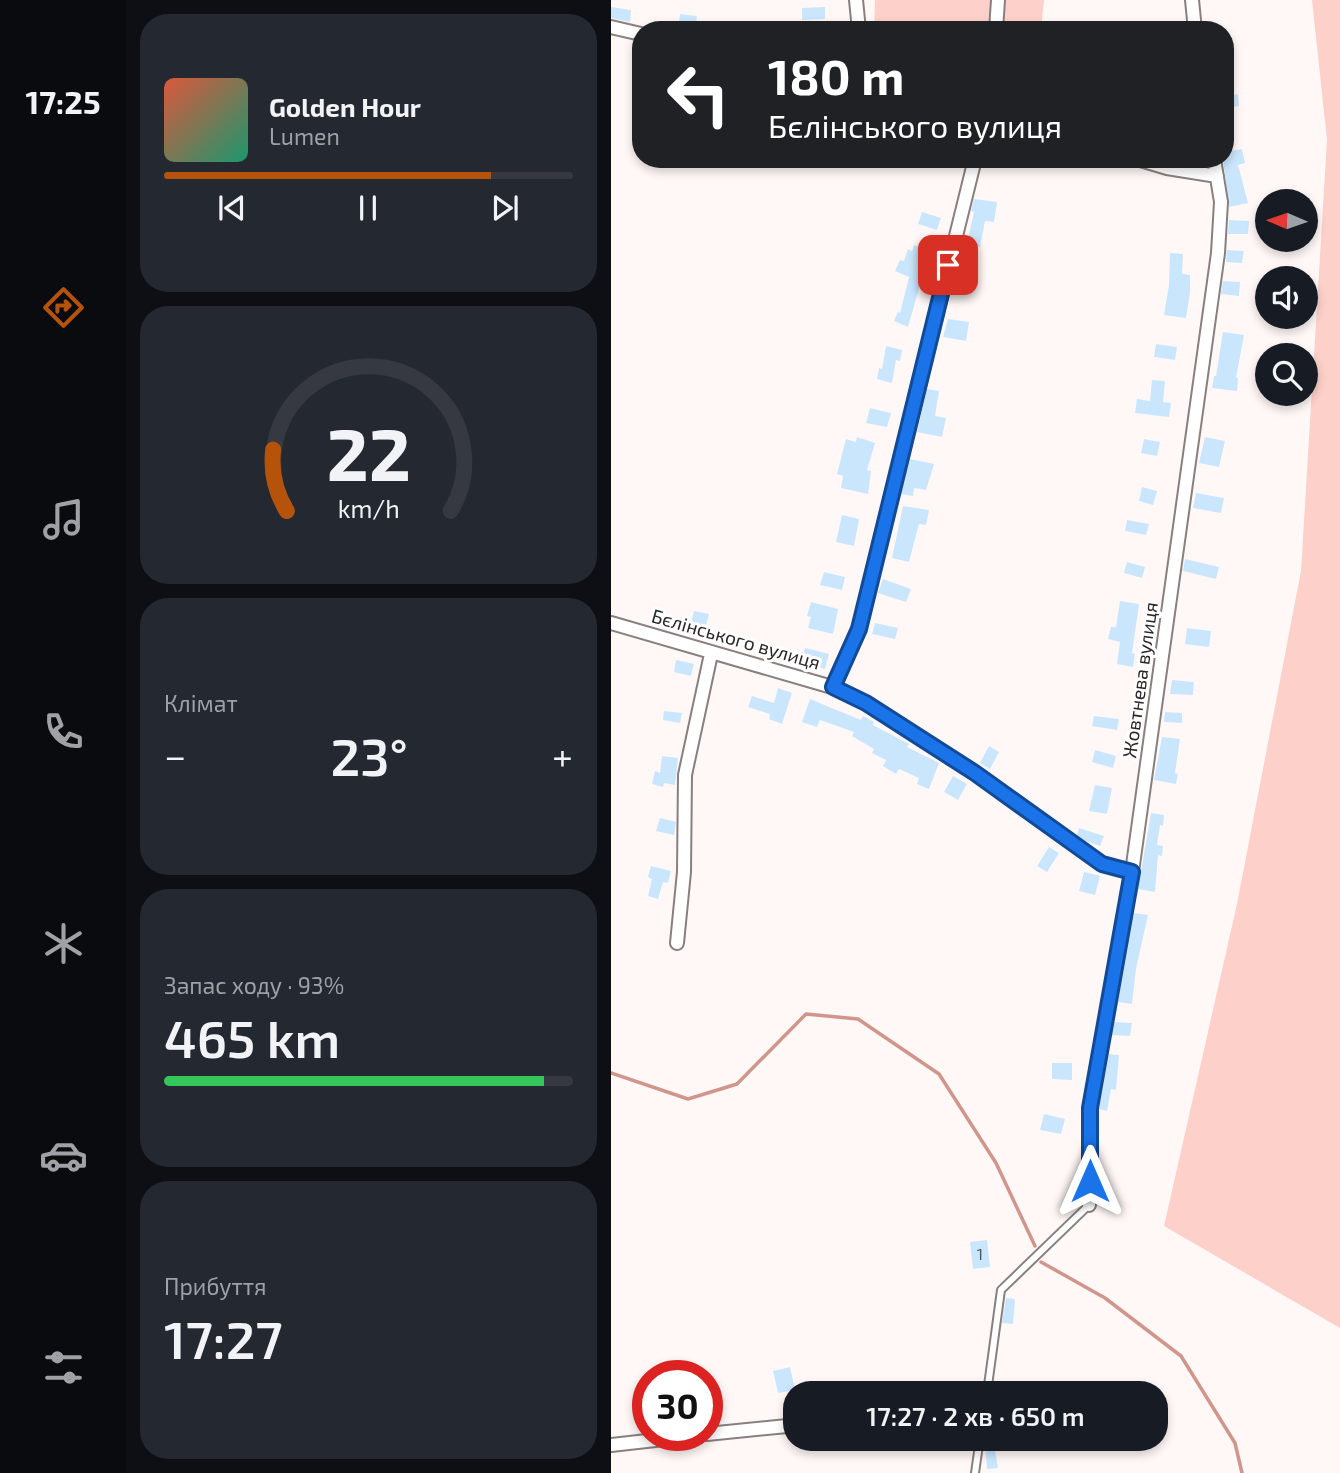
<!DOCTYPE html>
<html lang="uk">
<head>
<meta charset="utf-8">
<style>
	:root { --surface:#171b24; --page:#242831; --text:#f1f3f6; --muted:#9ea1a6; --line:#363941; --accent:#b45309 }
	body { margin:0; font-family:"Exo 2",sans-serif; background:var(--page); color:var(--text); height:100vh; display:flex; flex-direction:column; font-size:26px; white-space:nowrap }
	* { box-sizing:border-box; margin:0 }
	p { font-size:23px; color:var(--muted) }
	.icon { flex:none; width:38px; height:38px; fill:none; stroke:currentColor; stroke-width:2; stroke-linecap:round; stroke-linejoin:round }
	.map { position:relative; flex:1; overflow:hidden }
	.drawer { display:flex; flex-direction:column; gap:14px; padding:14px; background:#0d0f14; width:485px }
	.drawer>* { flex:none }
	.guide { position:absolute; left:21px; top:21px; width:602px; height:147px; border-radius:28px; box-shadow:0 4px 10px #0003; background:#202124; color:#fff; overflow:hidden }
	.needle { width:46px; rotate:272deg }
	.buttons { position:absolute; left:644px; top:189px; display:grid; gap:14px }
	.buttons a { display:grid; place-items:center; width:63px; height:63px; border-radius:50%; background:var(--surface); box-shadow:0 4px 10px #0003; font-size:35px }
	.speed { position:absolute; left:21px; top:1360px; display:flex; gap:14px; font-size:35px; font-weight:700; text-align:center }
	.speed>* { display:grid; place-content:center; width:91px; height:91px; border-radius:50%; background:var(--surface); box-shadow:0 4px 10px #0003; line-height:1 }
	.speed .limit { border:10px solid #d22; background:#fff; color:#111 }
	.pin { position:absolute; display:grid; place-items:center; width:60px; height:60px; color:#fff; margin:-30px; border-radius:14px; box-shadow:0 4px 10px #0006 }
	.me { position:absolute; width:77px; margin:-38px; rotate:0deg; stroke-linejoin:round; filter:drop-shadow(0 0 5px #0008) }
	.turn { display:flex; align-items:center; gap:24px; height:147px; padding:0 21px; font-size:32px }
	.turn .icon { width:91px; height:91px; stroke-width:2.5 }
	.turn b { display:block; font-size:49px; line-height:60px }
	.big { font-size:52px; font-weight:600; line-height:1.1 }
	.drawer .card { flex:1; display:flex; flex-direction:column; justify-content:center; gap:10px; min-width:0; padding:0 24px; border-radius:28px; background:var(--page) }
	.drawer .dial { align-items:center; gap:0 }
	.dial svg { height:182px; overflow:visible; fill:none; stroke:var(--line); stroke-width:7; stroke-linecap:round; text-anchor:middle }
	.dial text { fill:var(--text); stroke:none }
	.song { display:flex; align-items:center; gap:21px }
	.cover { width:84px; height:84px; border-radius:10px; background:linear-gradient(135deg,hsl(10 70% 55%),hsl(160 70% 35%)) }
	.played { height:7px; border-radius:4px; background:linear-gradient(90deg,var(--accent) 80%,var(--line) 80%) }
	.keys { display:flex; justify-content:space-around; direction:ltr }
	.heat { display:flex; justify-content:space-between; align-items:center; font-size:38px; direction:ltr }
	.charge { height:10px; border-radius:5px; background:linear-gradient(90deg,#34c759 93%,var(--line) 0) }
	.trip { position:absolute; left:172px; top:1381px; width:385px; height:70px; border-radius:28px; background:var(--surface); box-shadow:0 4px 10px #0003; font-weight:600; line-height:70px; text-align:center }
	main { display:flex; flex:1; min-height:0 }
	.tabs { display:flex; flex-direction:column; width:126px; justify-content:space-around; align-items:center; background:#090b0e; color:var(--muted) }
	.tabs .icon { width:49px; height:49px }
	.tabs .current { color:var(--accent) }
	.tabs b { font-size:32px; color:var(--text) }
	.map>svg:first-child { display:block }
	.green { fill:#fdd1c9 }
	.lines { fill:none; stroke-linecap:round; stroke-linejoin:round }
	.stream { stroke:#d0968b; stroke-width:3.5 }
	.building { fill:#cae6fd }
	.service-casing { stroke:#88807f; stroke-width:10 }
	.minor-casing { stroke:#88807f; stroke-width:16 }
	.service { stroke:#fff; stroke-width:6 }
	.minor { stroke:#fff; stroke-width:12 }
	.route-casing { stroke:#114b97; stroke-width:18 }
	.route { stroke:#1a73e8; stroke-width:12 }
	.labels { text-anchor:middle; stroke-width:6; stroke-linejoin:round; paint-order:stroke }
	.number-label { font-size:16px; fill:#52575c }
	.street-label { font-size:19px; fill:#2a2727; stroke:#fff }
</style>
</head>
<body>
<main>
<nav class="tabs">
<b>17:25</b>
<svg class="icon current" aria-label="directions" viewBox="0 0 24 24"><path d="M12 3l9 9-9 9-9-9zM9 14v-3h6M13 9l2 2-2 2"/></svg>
<svg class="icon" aria-label="music" viewBox="0 0 24 24"><path d="M9 18V5l10-2v13"/><circle cx="6" cy="18" r="3"/><circle cx="16" cy="16" r="3"/></svg>
<svg class="icon" aria-label="phone" viewBox="0 0 24 24"><path d="M5 4h4l2 5-3 2q2 4 5 5l2-3 5 2v4C11 20 4 13 5 4z"/></svg>
<svg class="icon" aria-label="climate" viewBox="0 0 24 24"><path d="M12 3v18M4 7l16 10M4 17L20 7"/></svg>
<svg class="icon" aria-label="car" viewBox="0 0 24 24"><path d="M5 17H2v-5l4-1 3-4h7l3 4 3 1v5h-3M9 17h6M6 11h13"/><circle cx="7" cy="17" r="2"/><circle cx="17" cy="17" r="2"/></svg>
<svg class="icon" aria-label="filters" viewBox="0 0 24 24"><path d="M4 7h16M4 17h16"/><circle cx="9" cy="7" r="2"/><circle cx="15" cy="17" r="2"/></svg>
</nav>
<section class="drawer">
<div class="card">
<div class="song"><i class="cover"></i><div><b>Golden Hour</b><p>Lumen</p></div></div>
<div class="played"></div>
<div class="keys"><svg class="icon" aria-label="previous" viewBox="0 0 24 24"><path d="M18 5L8 12l10 7zM5 5v14"/></svg><svg class="icon" aria-label="pause" viewBox="0 0 24 24"><path d="M8 5v14M16 5v14"/></svg><svg class="icon" aria-label="next" viewBox="0 0 24 24"><path d="M6 5l10 7-10 7zM19 5v14"/></svg></div>
</div>
<div class="card dial"><svg viewBox="0 0 100 80">
<path d="M14 69A42 42 0 1 1 86 69"/>
<path d="M14 69A42 42 0 0 1 8 42" stroke="#b45309"/>
<text x="50" y="56" font-size="32" font-weight="700">22</text>
<text x="50" y="72" font-size="11">km/h</text>
</svg></div>
<div class="card"><p>Клімат</p>
<div class="heat"><a>−</a><b class="big">23°</b><a>+</a></div>
</div>
<div class="card"><p>Запас ходу · 93%</p><b class="big">465 km</b><div class="charge"></div></div>
<div class="card"><p>Прибуття</p><b class="big">17:27</b></div>
</section>
<div class="map">
<svg width="730" height="1473" viewBox="0 0 730 1473">
	<rect width="100%" height="100%" fill="#fff8f7"/>
	<!-- green -->
	<path class="green" d="M264 0H433L430 30H263Z
		M701 0H730L729 1328 553 1226 626 904 690 571 716 140Z"/>
	<g class="lines">
		<!-- stream -->
		<path class="stream" d="M0 1073 77 1099 126 1084 195 1014 247 1019 328 1074 385 1163 424 1246
			M430 1262 494 1298 570 1356 624 1443 631 1473"/>
	</g>
	<!-- building -->
	<path class="building" d="M0 7 20 10 19 22 0 18Z
		M214 7V19L191 20V8Z
		M69 14 86 16 84 30H67Z
		M619 77 622 95 627 94 628 106 614 108V78Z
		M631 149 634 163 627 165 637 203 618 207 612 159H614V152Z
		M363 199 386 202 383 222 374 221 369 247 356 244 363 212 360 211Z
		M311 212 330 218 326 230 307 224Z
		M618 220 638 221 637 234H617Z
		M303 245 311 248 309 253 320 258 309 285 297 327 283 321 287 312 289 313 298 277 284 271 289 260 293 261 297 249 301 251Z
		M616 250 633 251 631 263 615 262Z
		M559 253 572 254 571 274 579 275V293L575 318 553 315 558 285Z
		M612 281 629 282 628 296 610 294Z
		M337 319 358 322 355 341 332 337Z
		M612 332 633 335 625 378H627L626 391 601 388 603 376H605Z
		M545 344 566 347 564 360 543 357Z
		M275 346 291 350 289 361 285 360 281 383 266 379 268 368 271 369Z
		M541 380 554 381 552 402 560 403 558 417 524 413 526 399 539 401Z
		M316 389 328 391 324 416 335 418 331 437 306 432Z
		M259 408 280 413 276 427 255 423Z
		M246 437 264 443 256 470 260 471 257 494 230 488 232 476 226 474 235 439 245 442Z
		M594 437 614 441 608 467 588 463Z
		M533 439 549 442 546 456 530 453Z
		M299 459 323 464 315 490 303 488 302 496 290 494Z
		M531 487 546 491 542 505 528 501Z
		M585 493 613 498 610 513 582 508Z
		M292 506 318 510 315 525 308 524 298 562 281 558Z
		M231 515 248 519 243 546 225 542Z
		M516 520 538 524 535 535 514 531Z
		M574 559 608 567 605 579 572 571Z
		M516 562 534 567 531 578 513 573Z
		M213 572 234 577 231 590 209 585Z
		M272 579 300 589 295 602 267 593Z
		M509 601 528 604 521 653 524 654 522 667 506 664 509 642 497 639 500 627H505Z
		M200 602 227 609 222 634 197 628 200 617 196 616Z
		M83 611 98 614 93 634 78 630Z
		M264 623 287 628 284 639 261 634Z
		M576 628 600 631 598 647 574 644Z
		M194 648 218 654 214 669 190 662Z
		M65 660 83 664 80 676 63 672Z
		M561 680 583 682 582 695 559 694Z
		M167 688 181 693 171 724 158 719 159 714 137 707 141 696 163 703Z
		M199 699 250 720 252 716 263 722 262 725 298 744 296 747 328 763 318 789 306 784 308 778 288 769 285 774 272 766 275 760 261 753 263 749 241 736 243 732 209 720 206 727 191 722Z
		M53 711 71 713 69 723 52 720Z
		M554 712 571 713V723L553 722Z
		M483 716 508 719 506 730 481 726Z
		M551 737 569 739 564 773 567 774 565 784 543 780Z
		M378 746 388 752 379 769 369 763Z
		M484 750 505 756 502 768 481 762Z
		M51 756 67 758 64 785 53 783 52 787 41 784 44 771 49 773Z
		M342 776 356 784 347 800 333 792Z
		M484 785 501 788 496 814 478 811Z
		M540 813 553 815 552 826 549 825 546 845 552 846 551 856 547 855 544 892 527 889Z
		M49 818 65 822 63 835 45 831Z
		M468 828 493 836 489 846 474 841 466 835Z
		M438 847 448 853 436 872 426 866Z
		M40 866 60 871 57 883 52 882 47 899 37 896 41 879 37 877Z
		M473 872 489 876 484 895 468 891Z
		M523 913 537 915 525 969 521 1004 507 1002Z
		M503 1022 521 1023 519 1036 501 1035Z
		M498 1054 508 1055 505 1090 500 1089 496 1111 488 1109Z
		M441 1063H461V1080L441 1079Z
		M433 1114 454 1119 450 1134 429 1130Z
		M376 1240 379 1267 362 1269 359 1242Z
		M395 1298 404 1299 402 1324 391 1323Z
		M179 1367 184 1390 167 1393 162 1371Z
		M98 1388H110V1409L97 1408Z
		M383 1444 387 1468 376 1469 374 1446Z"/>
	<g class="lines">
		<!-- service casing -->
		<g class="service-casing">
			<path id="service" d="M376 1393 390 1290 478 1205
				M364 1473 369 1438"/>
		</g>
		<!-- minor casing -->
		<g class="minor-casing">
			<path id="minor" d="M245 0 248 30
				M581 0 584 30
				M0 27 30 34
				M385 30 387 0
				M526 159 556 168 606 176
				M0 623 221 687 255 703 364 773 491 864 521 872
				M221 687 248 629 364 159
				M66 943 73 872 74 775 100 654
				M478 1205 479 1108 521 872 607 253 610 202 603 159
				M96 1434 176 1426
				M0 1445 89 1435"/>
		</g>
		<!-- service -->
		<use href="#service" class="service"/>
		<!-- minor -->
		<use href="#minor" class="minor"/>
	</g>
	<g class="lines">
		<!-- route casing -->
		<g class="route-casing">
			<path id="route" d="M337 265 248 629 222 687 255 703 364 773 491 864 521 872 479 1108V1181"/>
		</g>
		<!-- route -->
		<use href="#route" class="route"/>
	</g>
	<g class="labels">
		<!-- number labels -->
		<g class="number-label">
			<text x="369" y="1260">1</text>
		</g>
		<!-- street labels -->
		<g class="street-label">
			<text transform="translate(125 639) rotate(16)" y="7">Бєлінського вулиця</text>
			<text transform="translate(529 680) rotate(-82)" y="7">Жовтнева вулиця</text>
		</g>
	</g>
</svg>
<div class="buttons">
<a><svg class="needle" viewBox="-14 -14 28 28"><path d="M0-13l5 13h-10z" fill="#e53935"/><path d="M0 13l5-13h-10z" fill="#9ea1a6"/></svg></a>
<a><svg class="icon" aria-label="sound" viewBox="0 0 24 24"><path d="M4 9h4l5-4v14l-5-4H4zM17 9q2 3 0 6"/></svg></a>
<a><svg class="icon" aria-label="search" viewBox="0 0 24 24"><circle cx="10" cy="10" r="6"/><path d="M15 15l6 6"/></svg></a>
</div>
<div class="speed"><div class="limit">30</div></div>
<div class="pin" style="left:337px;top:265px;background:#d93025"><svg class="icon" aria-label="arrive" viewBox="0 0 24 24"><path d="M6 21V4h12l-3 4 3 4H6"/></svg></div>
<svg class="me" style="left:479px;top:1181px" viewBox="-20 -20 40 40"><path d="M0-17L14 15 0 8-14 15z" fill="#1a73e8" stroke="#fff" stroke-width="4"/></svg>
<div class="trip">17:27 · 2 хв · 650 m</div>
<div class="guide">
<div class="turn"><svg class="icon" aria-label="left" viewBox="0 0 24 24"><path d="M17 20v-9H6M10 6l-5 5 5 5"/></svg><div><b>180 m</b>Бєлінського вулиця</div></div>
</div>
</div>
</main>
</body>
</html>
